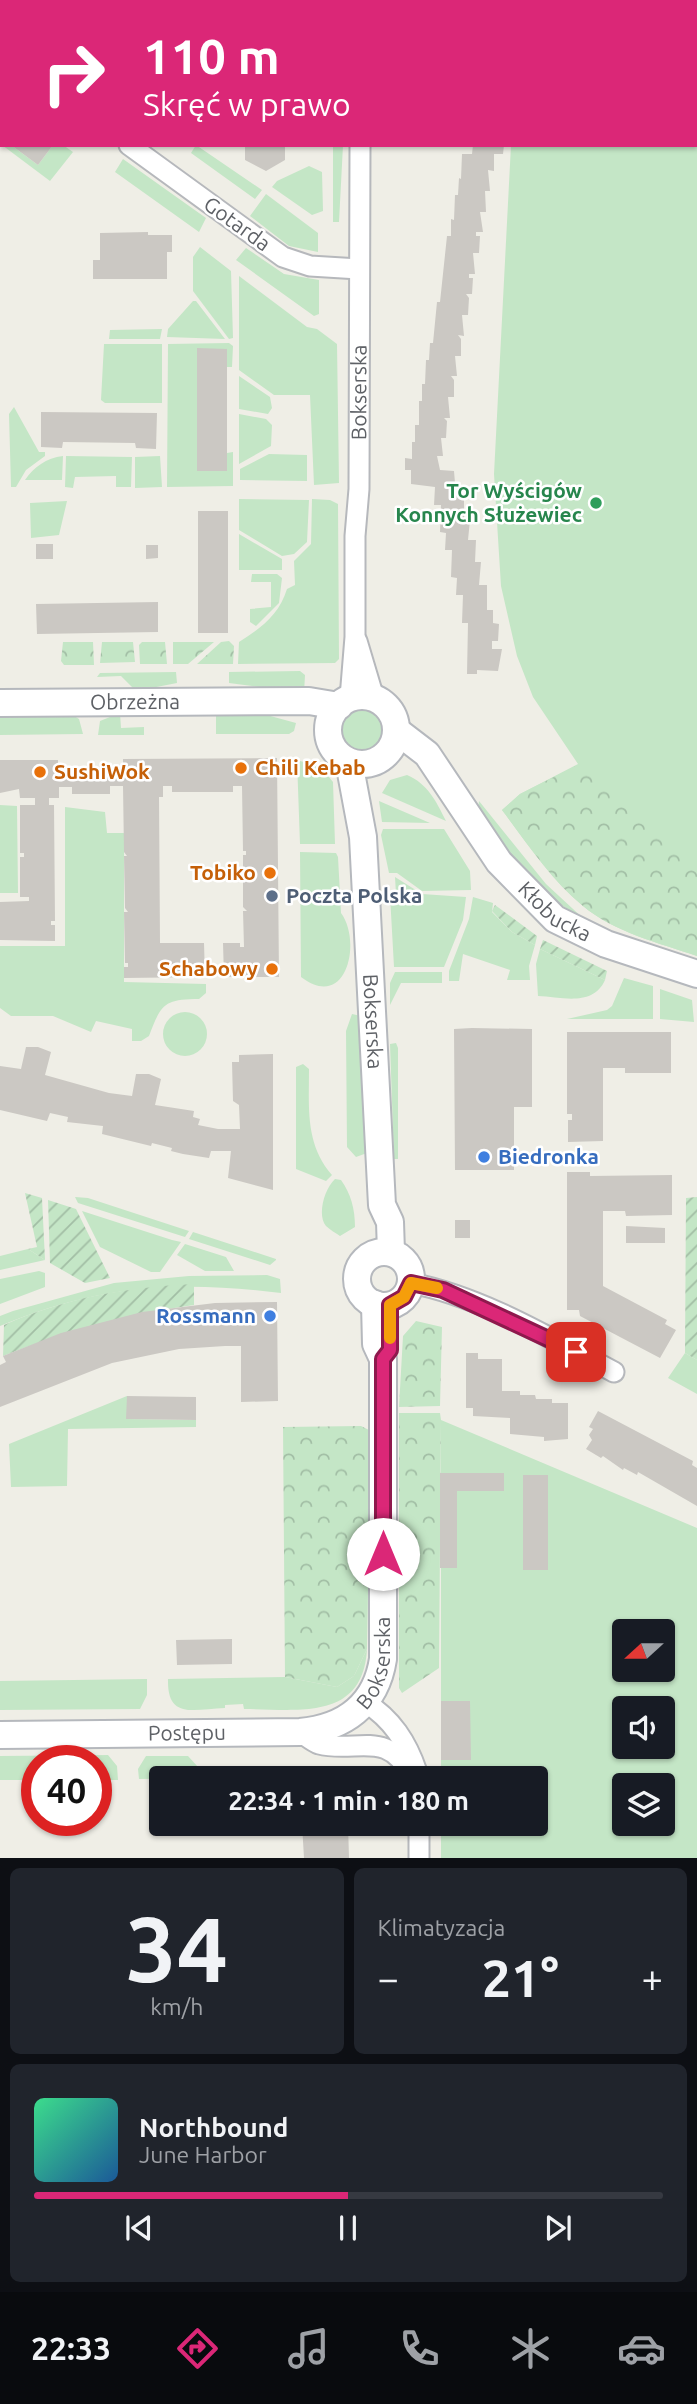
<!DOCTYPE html>
<html lang="pl">
<head>
<meta charset="utf-8">
<style>
	:root { --surface:#171b24; --page:#20242c; --text:#f1f3f6; --muted:#9ea1a6; --line:#363941; --accent:#db2777 }
	body { margin:0; font-family:Ubuntu,sans-serif; background:var(--page); color:var(--text); height:100vh; display:flex; flex-direction:column; font-size:26px; white-space:nowrap }
	* { box-sizing:border-box; margin:0 }
	p { font-size:23px; color:var(--muted) }
	.icon { flex:none; width:38px; height:38px; fill:none; stroke:currentColor; stroke-width:2; stroke-linecap:round; stroke-linejoin:round }
	.map { position:relative; height:1858px; overflow:hidden }
	.drawer { display:flex; flex-direction:column; gap:10px; padding:10px; background:#0d0f14; flex:1 }
	.drawer>* { flex:none }
	.top-card { position:absolute; left:0px; top:0px; width:698px; height:147px; box-shadow:0 2px 5px #0004; background:#db2777; color:#fff; overflow:hidden }
	.needle { width:46px; rotate:249deg }
	.tools { position:absolute; left:612px; top:1619px; display:grid; gap:14px }
	.tools a { display:grid; place-items:center; width:63px; height:63px; border-radius:7px; background:var(--surface); box-shadow:0 2px 5px #0004; font-size:35px }
	.speed { position:absolute; left:21px; top:1745px; display:flex; gap:14px; font-size:35px; font-weight:700; text-align:center }
	.speed>* { display:grid; place-content:center; width:91px; height:91px; border-radius:50%; background:var(--surface); box-shadow:0 2px 5px #0004; line-height:1 }
	.speed .limit { border:10px solid #d22; background:#fff; color:#111 }
	.pin { position:absolute; display:grid; place-items:center; width:60px; height:60px; color:#fff; margin:-30px; border-radius:14px; box-shadow:0 4px 10px #0006 }
	.me { position:absolute; width:77px; margin:-38px; rotate:0deg; stroke-linejoin:round; filter:drop-shadow(0 0 5px #0008) }
	.turn { display:flex; align-items:center; gap:24px; height:147px; padding:0 28px; font-size:32px }
	.turn .icon { width:91px; height:91px; stroke-width:2.5 }
	.turn b { display:block; font-size:49px; line-height:60px }
	.big { font-size:52px; font-weight:700; line-height:1.1 }
	.drawer .card { flex:1; display:flex; flex-direction:column; justify-content:center; gap:10px; min-width:0; padding:0 24px; border-radius:10px; background:var(--page) }
	.drawer .dial { align-items:center; gap:0 }
	.dial b { font-size:91px; line-height:1 }
	.song { display:flex; align-items:center; gap:21px }
	.cover { width:84px; height:84px; border-radius:10px; background:linear-gradient(135deg,hsl(150 70% 55%),hsl(210 70% 35%)) }
	.played { height:7px; border-radius:4px; background:linear-gradient(90deg,var(--accent) 50%,var(--line) 50%) }
	.keys { display:flex; justify-content:space-around; direction:ltr }
	.heat { display:flex; justify-content:space-between; align-items:center; font-size:38px; direction:ltr }
	.drawer .tiles { flex:1; display:grid; gap:10px; grid-template-columns:1fr 1fr }
	.card:last-child { grid-column:span 2 }
	.trip { position:absolute; left:149px; top:1766px; width:399px; height:70px; border-radius:7px; background:var(--surface); box-shadow:0 2px 5px #0004; font-weight:700; line-height:70px; text-align:center }
	.dock { display:flex; height:112px; justify-content:space-around; align-items:center; background:#090b0e; color:var(--muted) }
	.dock .icon { width:49px; height:49px }
	.dock .active { color:var(--accent) }
	.dock b { font-size:32px; color:var(--text) }
	.map>svg:first-child { display:block }
	.green { fill:#c4e6c6; fill-rule:evenodd }
	.forest { fill:url(#forest-crowns) }
	.garden { fill:url(#garden-furrows) }
	.building { fill:#cbc8c3 }
	.lines { fill:none; stroke-linecap:round; stroke-linejoin:round }
	.street-casing { stroke:#b6b8bc; stroke-width:23 }
	.secondary-casing { stroke:#b5b8bd; stroke-width:30 }
	.street { stroke:#fff; stroke-width:19 }
	.secondary { stroke:#fff; stroke-width:26 }
	.route-casing { stroke:#8e194d; stroke-width:18 }
	.route { stroke:#db2777; stroke-width:12 }
	.slow { stroke:#f59e0b; stroke-width:12 }
	.leisure-dot { fill:#2e9e5b; stroke:#fff; stroke-width:2.5 }
	.food-dot { fill:#e8710a; stroke:#fff; stroke-width:2.5 }
	.service-dot { fill:#5c6f8a; stroke:#fff; stroke-width:2.5 }
	.shop-dot { fill:#3f7fe0; stroke:#fff; stroke-width:2.5 }
	.labels { text-anchor:middle; stroke-width:5; stroke-linejoin:round; paint-order:stroke }
	.street-label { font-size:21px; fill:#5e6166; stroke:#fff }
	.leisure-label { font-size:21px; font-weight:bold; fill:#27864d; stroke:#fff; text-anchor:end }
	.food-label { font-size:21px; font-weight:bold; fill:#c56008; stroke:#fff; text-anchor:start }
	.service-label { font-size:21px; font-weight:bold; fill:#4e5e75; stroke:#fff; text-anchor:start }
	.shop-label { font-size:21px; font-weight:bold; fill:#366cbe; stroke:#fff; text-anchor:start }
</style>
</head>
<body>
<div class="map">
<svg width="697" height="1858" viewBox="0 0 697 1858">
	<defs>
		<pattern id="forest-crowns" width="20" height="18" patternUnits="userSpaceOnUse" patternTransform="scale(1.75)"><rect width="20" height="18" fill="#c4e6c6"/><path d="M2 6a3 3 0 1 1 6 0M12 15a3 3 0 1 1 6 0" fill="none" stroke="#a2bea5"/></pattern>
		<pattern id="garden-furrows" width="10" height="10" patternUnits="userSpaceOnUse" patternTransform="scale(1.75)"><rect width="10" height="10" fill="#c4e6c6"/><path d="M-1 1l2-2M0 10L10 0M9 11l2-2" fill="none" stroke="#a2bea5"/></pattern>
	</defs>
	<rect width="100%" height="100%" fill="#efeee6"/>
	<!-- green -->
	<path class="green" d="M512 0H697V956C659 943 614 932 583 906 551 880 527 843 502 810L520 794 578 764 533 697 517 656 501 586 494 474 511 145H696V2Z
		M2 145H11L38 165 53 145H63L73 152 50 181Z
		M196 145 262 190 255 199 191 153Z
		M333 145H343L339 222H333Z
		M123 159 206 218 199 232 115 172Z
		M309 166 322 172 323 211 312 215 272 187 277 181Z
		M266 194 318 233V252L289 246 250 216Z
		M200 247 231 271 233 338 229 339 193 291V257Z
		M246 248 284 274 319 280V314L314 316 236 260Z
		M239 276 307 327 317 329 337 344 339 483 314 485 310 395H274L239 370Z
		M193 301H196L225 339 167 337 168 329Z
		M162 329 160 339H109L110 330Z
		M229 343 233 346 232 367H227L226 349H197V471H227V453L233 452V486L167 487 168 344Z
		M104 344H162V403H105L101 400Z
		M239 376 270 397 272 408 268 414 239 409Z
		M14 407 39 452H45V456L26 470 16 487H11L9 414Z
		M239 414 266 419 272 425 271 446 239 464Z
		M269 454 307 455V481L240 480V469Z
		M63 456 62 480H25C34 467 46 458 63 456Z
		M66 456 132 457 131 487H116V476L75 477 73 488 65 487Z
		M160 456 162 487 135 488V457Z
		M239 499 309 500 307 542 294 554 282 556 239 530Z
		M312 499 330 500 338 504 339 659 335 663 238 664 239 642C261 628 279 615 287 589L295 585 294 561 311 544Z
		M67 501 59 535 31 538 30 503Z
		M239 534 282 559V570H239Z
		M252 574H277L282 578 279 603 256 626 250 622V609L271 607V582H251Z
		M300 671 305 675 304 693 229 683V672Z
		M176 672 177 683 136 691 121 676 97 677 100 673Z
		M340 731a23 23 0 1 1 46 0a23 23 0 1 1-46 0Z
		M120 713 121 728 144 727V735H98L100 721Z
		M216 713 263 714 296 723 294 731 289 734H216Z
		M71 714 79 719 83 734 0 735V715Z
		M297 760 321 767 333 782 335 844H300Z
		M407 775C428 784 436 801 446 821L382 793 390 780Z
		M379 801 430 823 382 822Z
		M479 801 546 884 586 921C536 892 510 856 478 809Z
		M0 805 17 806 18 893H0Z
		M65 807 105 812 107 833H124V982L206 984V993L199 999C163 999 161 1005 149 1036L141 1041H132V1029L96 1021 91 1032 53 1016H11L0 1008V946H65Z
		M383 829H444L470 871 471 890 422 891 397 873H389L381 835Z
		M300 852 336 853 338 857 341 913C362 941 347 1012 301 977Z
		M395 877 422 894 466 897 463 920 444 967H394L390 895 396 894Z
		M473 897 493 903 492 912 512 932 535 945 529 966 530 980H507L510 970 463 954 459 981H449V971L469 919Z
		M540 949 605 980C593 1007 562 997 538 996L536 964Z
		M395 972H442V983H401L390 1005V983Z
		M624 978 653 986V1019H567L607 1010 612 1006Z
		M660 989 692 1000 694 1022 660 1019Z
		M163 1034a22 22 0 1 1 44 0a22 22 0 1 1-44 0Z
		M352 1014 361 1016 367 1153 356 1157 347 1147 346 1031Z
		M396 1043 398 1048V1159H394L390 1044Z
		M303 1064 309 1069C309 1108 305 1144 332 1175L326 1181 296 1169V1067Z
		M335 1179 341 1180C351 1194 355 1209 355 1227L340 1236C336 1233 330 1230 326 1226 317 1216 324 1189 335 1179Z
		M75 1197 88 1198 189 1231 185 1237 78 1203Z
		M82 1211 172 1240 181 1242 160 1272H151L100 1247Z
		M193 1232 276 1259V1260L270 1265 189 1239Z
		M185 1244 226 1257 234 1271H205L177 1255Z
		M28 1249 45 1260 0 1270V1256Z
		M39 1271 45 1273V1287L0 1304V1279Z
		M267 1275 280 1279 281 1293C177 1280 98 1285 0 1326V1316L13 1311 114 1283 189 1276Z
		M685 1353 697 1360V1394L668 1378Z
		M127 1396V1419L196 1420V1427L68 1429 67 1486 11 1487 9 1444Z
		M441 1420 697 1528V1858H441V1824H536V1778H441ZM625 1631H663V1670H625ZM625 1708H663V1746H625ZM625 1785H663V1824H625Z
		M367 1649C363 1722 297 1709 244 1709L243 1704 225 1705V1708C194 1709 167 1720 168 1679L285 1677 337 1687 354 1676Z
		M147 1679V1695L140 1709 0 1710V1681Z
		M108 1755 117 1766 118 1780H96V1760H37V1780H0V1756Z
		M146 1756H188L208 1778 139 1779 138 1769Z"/>
	<!-- forest -->
	<path class="forest" d="M229 641 234 646 233 664H197L221 642Z
		M63 642H93L94 665H64L61 661Z
		M102 642H133L135 662 100 663Z
		M142 642H165L167 664H140L139 645Z
		M173 642H214L188 664H173Z
		M590 759 640 814 697 859V956C659 943 614 932 583 906 551 880 527 843 502 810L520 794Z
		M416 1321 442 1327 440 1406 399 1407 403 1336Z
		M399 1413H440L441 1420 439 1668 402 1693 399 1688Z
		M361 1426 371 1431 367 1649 354 1676 337 1687 285 1677 283 1427Z"/>
	<!-- garden -->
	<path class="garden" d="M495 905 537 936 535 945 512 932 492 911Z
		M543 940 607 971 605 980 540 949Z
		M25 1193 42 1198 45 1260 28 1249 37 1247Z
		M697 1197V1360L685 1353 686 1198Z
		M48 1200 76 1209 110 1278 85 1283 50 1263Z
		M194 1284V1305C127 1314 66 1331 3 1356L4 1325C65 1298 127 1287 194 1284Z"/>
	<!-- building -->
	<path class="building" d="M11 145H53L38 165Z
		M245 145H285V160L266 171 245 160Z
		M473 145H504L503 154H494V171L488 170 490 191H485L486 212H480L483 232H476V236H480L479 253H473L475 274H469V278H473L472 294H466L469 298 468 315H462L464 336 458 335 461 339V356H455L457 376H451L454 380V397H448L450 418H444L447 421 446 438H441L443 456H437L440 470 454 471 456 495H464V520H470L468 540H476L475 562H481L479 585H487V610H493V623L499 624 498 641H492V649H502L498 671 477 670V674H467L468 623H462L463 595H456L457 578 451 577 452 550H445L446 533 440 532 441 505H434L435 487 411 484V470H405V458L412 459V442H415V425H419V401H422V384H425L426 360H429L430 343H433L437 302H440L447 236H451V219L454 220 455 195H458L459 178 461 179 462 154H472Z
		M148 232V235H172V252H167V279H93V260H100V233Z
		M197 348 227 349V471H197Z
		M41 412 157 413 156 449 136 448 135 443 63 442 62 448 41 447Z
		M198 511H228V633H198Z
		M36 544H53V559H36Z
		M146 545H158V558L146 559Z
		M158 602V632L37 634 36 604Z
		M277 758 279 977H224L223 943H240V947H244L243 911H247L243 907V855H246V851H243L242 786H233V792H172V786H163V797H159L160 943H204L205 977 124 978V967H128V963H125L124 912H128L125 908 124 856H127L124 852 123 786H110V794H72V787H59V798H49V805H54L55 921H51V925H55V941L0 940V902L29 901V897H20V857H24V853H20V805H35V798H20L19 789 0 793V760H58V769L123 768V759Z
		M472 1028 532 1029V1107H514V1170H455L454 1029Z
		M567 1032H671V1073H625V1068H603V1141L568 1142V1120H572V1114H567Z
		M26 1047H38L51 1052 45 1075 109 1093 132 1096 136 1074H149L161 1079 155 1105 194 1111 193 1117 200 1119 198 1125 218 1129H240L239 1105 233 1101 232 1062H239V1055L273 1054V1190L228 1178 231 1151H211L209 1158 183 1154 171 1151 172 1148 152 1143 151 1146 102 1134 103 1126 67 1122 68 1117 50 1113 47 1121 0 1110V1066L21 1069Z
		M567 1172H590V1176L672 1175V1215L626 1216 625 1211H603V1286L667 1320 665 1324 676 1330 660 1358 580 1316 579 1310H567Z
		M455 1220H470V1238H455Z
		M626 1226 665 1228V1243H626Z
		M277 1302 278 1401 241 1402V1346H225L179 1349 112 1363 0 1407V1365L6 1362 3 1356 61 1333 142 1312 215 1303Z
		M466 1353H478V1359H502V1391H520V1395H535L536 1399H552V1403H568V1439L544 1441V1437L510 1434V1418L473 1416V1408H466Z
		M127 1396 196 1397V1420L126 1419Z
		M598 1411 693 1461 692 1465 697 1468V1506L638 1472 637 1475 624 1468 623 1470 603 1456 601 1458 586 1449 592 1440 589 1435 593 1429 589 1427Z
		M440 1473H504V1491H457V1568H440Z
		M523 1475H548V1570H523Z
		M232 1639V1664L177 1665 176 1640Z
		M441 1701H470L471 1760H441Z
		M302 1824H348L349 1858H304Z"/>
	<g class="lines">
		<!-- street casing -->
		<g class="street-casing">
			<g id="street">
				<path d="M349 0V2"/>
				<path d="M365 0V2"/>
				<path d="M69 2 70 0"/>
				<path d="M0 50 2 51"/>
				<path d="M129 145 283 257 310 266 359 269"/>
				<path d="M357 641 374 698"/>
				<path id="s1" d="M350 698 355 637V536L359 489 360 145"/>
				<path d="M411 1283C482 1297 550 1338 614 1372"/>
				<path d="M365 1702C392 1719 407 1742 417 1772"/>
				<path d="M300 1732C306 1736 313 1742 319 1744 357 1754 387 1727 413 1778"/>
				<path d="M419 1824V1858"/>
			</g>
		</g>
		<!-- secondary casing -->
		<g class="secondary-casing">
			<g id="secondary">
				<circle cx="362" cy="730" r="34"/>
				<path id="s2" d="M0 703 309 701 339 706"/>
				<path id="s3" d="M397 731 427 754 499 862 555 919 606 944 697 974"/>
				<path id="s4" d="M349 762 363 837 382 1205 390 1222 391 1252"/>
				<circle cx="384" cy="1279" r="27"/>
				<path id="s5" d="M0 1735 300 1732C344 1728 376 1705 383 1659V1359L376 1344 375 1304"/>
			</g>
		</g>
		<!-- street -->
		<use href="#street" class="street"/>
		<!-- secondary -->
		<use href="#secondary" class="secondary"/>
	</g>
	<g class="lines">
		<!-- route casing -->
		<g class="route-casing">
			<path id="route" d="M383 1554V1359L390 1350V1305L404 1297 411 1283 443 1290 576 1352"/>
		</g>
		<!-- route -->
		<use href="#route" class="route"/>
		<!-- slow -->
		<path class="slow" d="M390 1338V1305L404 1297 411 1283 437 1288"/>
	</g>
	<!-- markers -->
	<circle class="leisure-dot" cx="596" cy="503" r="7"/>
	<g class="food-dot">
		<circle cx="241" cy="768" r="7"/>
		<circle cx="40" cy="772" r="7"/>
		<circle cx="270" cy="873" r="7"/>
		<circle cx="272" cy="969" r="7"/>
	</g>
	<circle class="service-dot" cx="272" cy="896" r="7"/>
	<g class="shop-dot">
		<circle cx="484" cy="1157" r="7"/>
		<circle cx="270" cy="1316" r="7"/>
	</g>
	<g class="labels">
		<!-- street labels -->
		<g class="street-label">
			<text transform="translate(237 224) rotate(36)" y="7">Gotarda</text>
			<text dy="7" stroke="none"><textPath href="#s1" startOffset="306">Bokserska</textPath></text>
			<text dy="7" stroke="none"><textPath href="#s2" startOffset="135">Obrzeżna</textPath></text>
			<text dy="7" stroke="none"><textPath href="#s3" startOffset="243">Kłobucka</textPath></text>
			<text dy="7" stroke="none"><textPath href="#s4" startOffset="261">Bokserska</textPath></text>
			<text dy="7" stroke="none"><textPath href="#s5" startOffset="415">Bokserska</textPath></text>
			<text dy="7" stroke="none"><textPath href="#s5" startOffset="187">Postępu</textPath></text>
		</g>
		<!-- leisure labels -->
		<g class="leisure-label">
			<text x="582" y="498">Tor Wyścigów<tspan x="582" dy="24">Konnych Służewiec</tspan></text>
		</g>
		<!-- food labels -->
		<g class="food-label">
			<text x="255" y="775">Chili Kebab</text>
			<text x="54" y="779">SushiWok</text>
			<text x="256" y="880" text-anchor="end">Tobiko</text>
			<text x="258" y="976" text-anchor="end">Schabowy</text>
		</g>
		<!-- service labels -->
		<g class="service-label">
			<text x="286" y="903">Poczta Polska</text>
		</g>
		<!-- shop labels -->
		<g class="shop-label">
			<text x="498" y="1164">Biedronka</text>
			<text x="256" y="1323" text-anchor="end">Rossmann</text>
		</g>
	</g>
</svg>
<div class="tools">
<a><svg class="needle" viewBox="-14 -14 28 28"><path d="M0-13l5 13h-10z" fill="#e53935"/><path d="M0 13l5-13h-10z" fill="#9ea1a6"/></svg></a>
<a><svg class="icon" aria-label="sound" viewBox="0 0 24 24"><path d="M4 9h4l5-4v14l-5-4H4zM17 9q2 3 0 6"/></svg></a>
<a><svg class="icon" aria-label="layers" viewBox="0 0 24 24"><path d="M12 4l9 5-9 5-9-5zM3 14l9 5 9-5"/></svg></a>
</div>
<div class="speed"><div class="limit">40</div></div>
<div class="pin" style="left:576px;top:1352px;background:#d93025"><svg class="icon" aria-label="arrive" viewBox="0 0 24 24"><path d="M6 21V4h12l-3 4 3 4H6"/></svg></div>
<svg class="me" style="left:383px;top:1554px" viewBox="-20 -20 40 40"><circle r="19" fill="#fff"/><path d="M0-13L10 11 0 6-10 11z" fill="#db2777"/></svg>
<div class="trip">22:34 · 1 min · 180 m</div>
<div class="top-card">
<div class="turn"><svg class="icon" aria-label="right" viewBox="0 0 24 24"><path d="M7 20v-9h11M14 6l5 5-5 5"/></svg><div><b>110 m</b>Skręć w prawo</div></div>
</div>
</div>
<section class="drawer">
<div class="tiles">
<div class="card dial"><b>34</b><p>km/h</p></div>
<div class="card"><p>Klimatyzacja</p>
<div class="heat"><a>−</a><b class="big">21°</b><a>+</a></div>
</div>
<div class="card">
<div class="song"><i class="cover"></i><div><b>Northbound</b><p>June Harbor</p></div></div>
<div class="played"></div>
<div class="keys"><svg class="icon" aria-label="previous" viewBox="0 0 24 24"><path d="M18 5L8 12l10 7zM5 5v14"/></svg><svg class="icon" aria-label="pause" viewBox="0 0 24 24"><path d="M8 5v14M16 5v14"/></svg><svg class="icon" aria-label="next" viewBox="0 0 24 24"><path d="M6 5l10 7-10 7zM19 5v14"/></svg></div>
</div>
</div>
</section>
<nav class="dock">
<b>22:33</b>
<svg class="icon active" aria-label="directions" viewBox="0 0 24 24"><path d="M12 3l9 9-9 9-9-9zM9 14v-3h6M13 9l2 2-2 2"/></svg>
<svg class="icon" aria-label="music" viewBox="0 0 24 24"><path d="M9 18V5l10-2v13"/><circle cx="6" cy="18" r="3"/><circle cx="16" cy="16" r="3"/></svg>
<svg class="icon" aria-label="phone" viewBox="0 0 24 24"><path d="M5 4h4l2 5-3 2q2 4 5 5l2-3 5 2v4C11 20 4 13 5 4z"/></svg>
<svg class="icon" aria-label="climate" viewBox="0 0 24 24"><path d="M12 3v18M4 7l16 10M4 17L20 7"/></svg>
<svg class="icon" aria-label="car" viewBox="0 0 24 24"><path d="M5 17H2v-5l4-1 3-4h7l3 4 3 1v5h-3M9 17h6M6 11h13"/><circle cx="7" cy="17" r="2"/><circle cx="17" cy="17" r="2"/></svg>
</nav>
</body>
</html>
